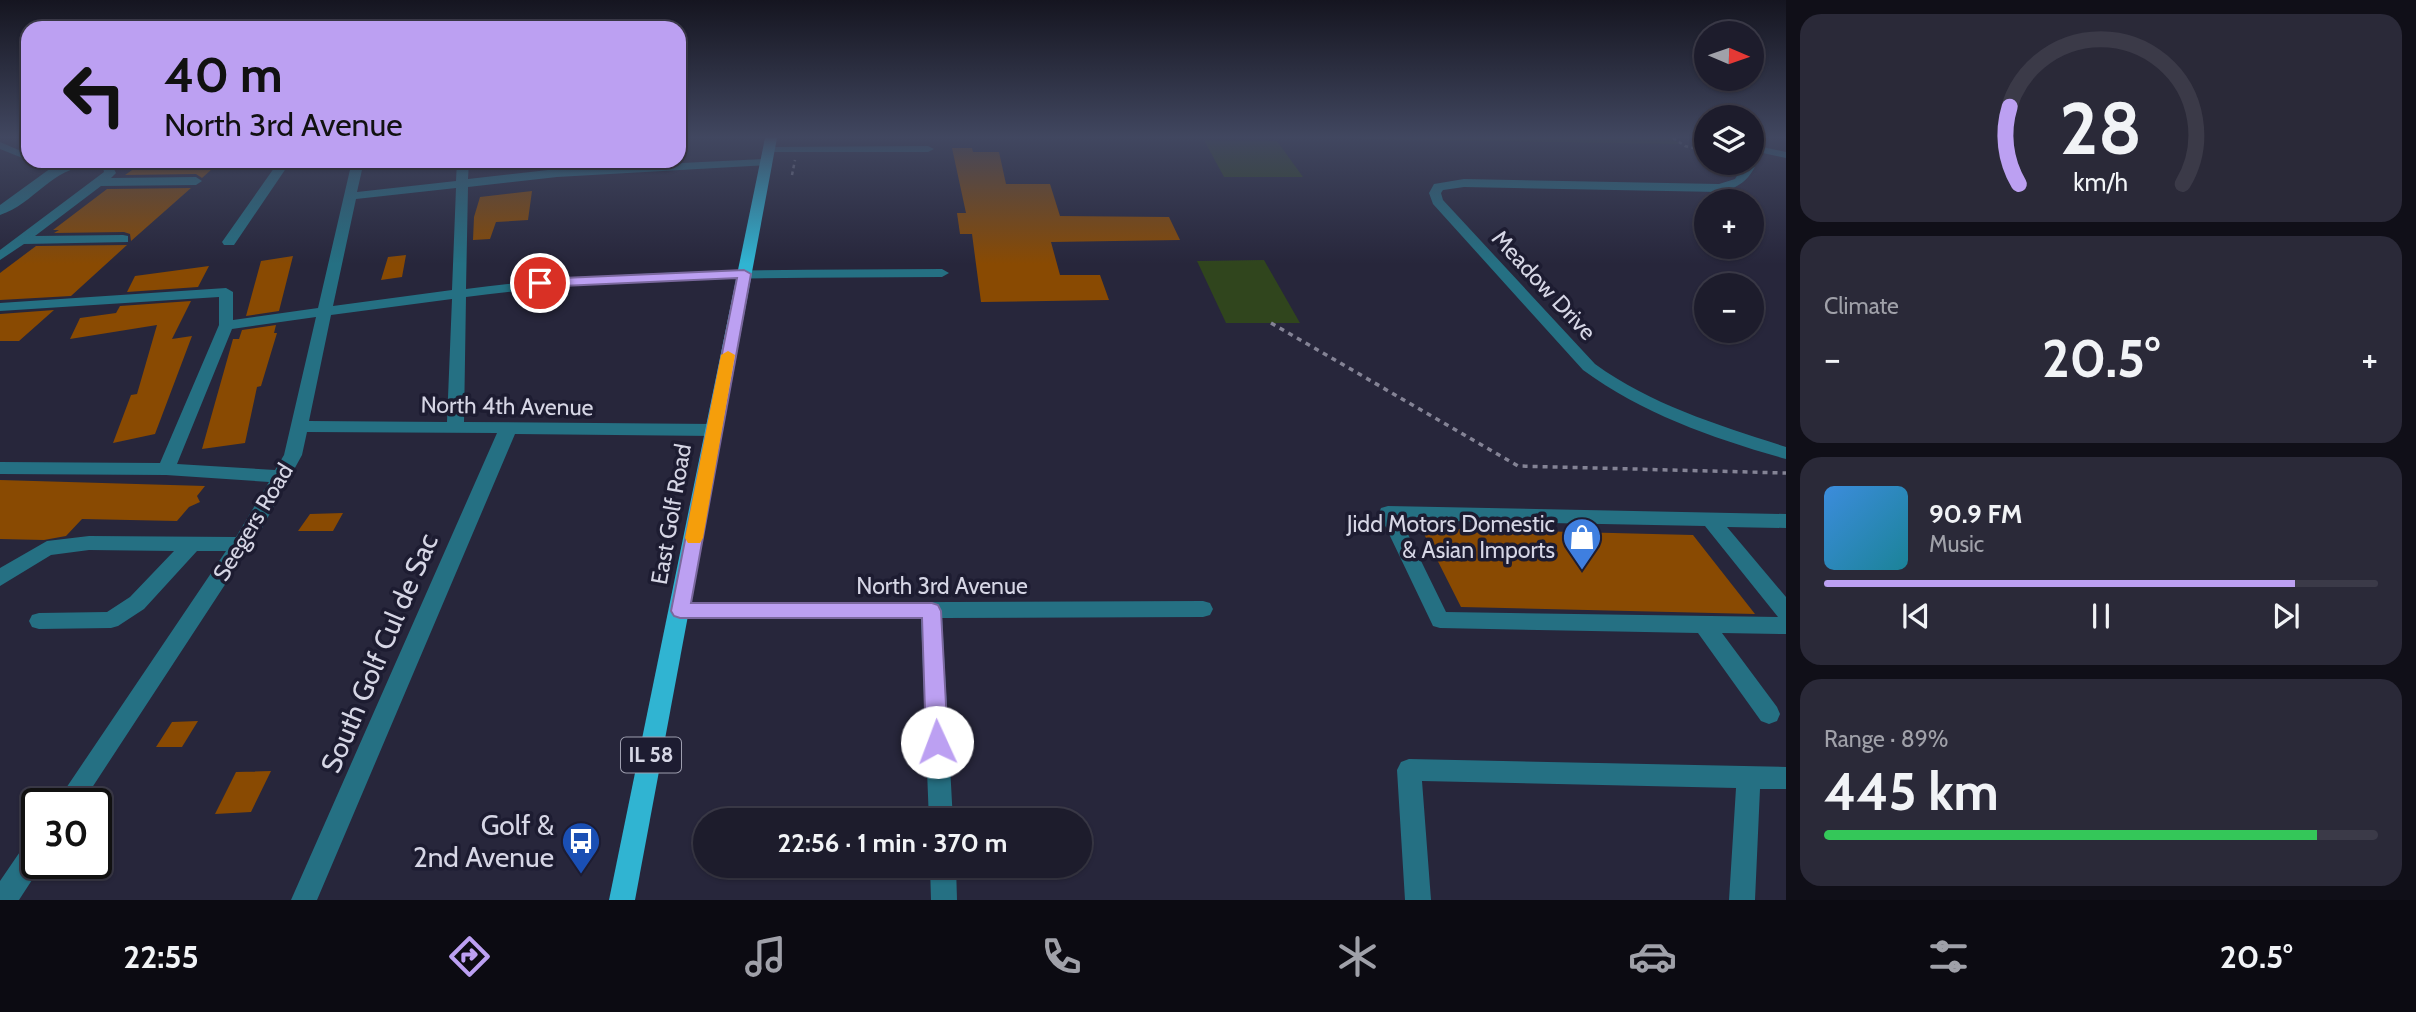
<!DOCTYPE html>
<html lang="en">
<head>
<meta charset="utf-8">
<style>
	:root { --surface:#1d1c2c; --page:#2a2938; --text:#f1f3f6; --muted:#a0a1a9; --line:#3b3a48; --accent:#bca0f2 }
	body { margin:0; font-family:Cabin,sans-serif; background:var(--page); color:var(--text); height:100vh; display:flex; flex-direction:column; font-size:26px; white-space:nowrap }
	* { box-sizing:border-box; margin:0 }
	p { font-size:23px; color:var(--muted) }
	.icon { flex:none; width:38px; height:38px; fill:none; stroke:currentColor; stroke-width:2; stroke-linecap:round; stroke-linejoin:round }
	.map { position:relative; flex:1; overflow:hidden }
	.drawer { display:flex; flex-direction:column; gap:14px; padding:14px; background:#100f18; width:630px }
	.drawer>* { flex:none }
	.banner { position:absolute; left:21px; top:21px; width:665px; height:147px; border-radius:21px; box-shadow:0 2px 5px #0004,0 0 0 2px var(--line); background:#bca0f2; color:#111; overflow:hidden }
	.needle { width:46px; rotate:92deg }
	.buttons { position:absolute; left:1694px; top:21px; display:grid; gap:14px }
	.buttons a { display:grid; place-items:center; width:70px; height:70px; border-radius:50%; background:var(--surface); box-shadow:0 2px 5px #0004,0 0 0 2px var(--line); font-size:35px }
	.speed { position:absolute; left:21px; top:788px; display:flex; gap:14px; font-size:35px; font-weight:700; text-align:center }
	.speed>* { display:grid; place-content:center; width:91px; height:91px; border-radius:50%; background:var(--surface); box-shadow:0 2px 5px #0004,0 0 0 2px var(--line); line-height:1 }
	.speed .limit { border:4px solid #111; border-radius:10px; background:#fff; color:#111 }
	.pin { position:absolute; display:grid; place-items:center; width:60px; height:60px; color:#fff; margin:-30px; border:4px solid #fff; border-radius:50%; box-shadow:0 2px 7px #0007 }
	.me { position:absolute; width:77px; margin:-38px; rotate:358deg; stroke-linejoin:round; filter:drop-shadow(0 0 5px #0008) }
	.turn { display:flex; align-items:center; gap:24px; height:147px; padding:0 28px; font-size:32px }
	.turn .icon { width:91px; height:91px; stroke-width:2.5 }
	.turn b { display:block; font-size:49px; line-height:60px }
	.big { font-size:52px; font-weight:700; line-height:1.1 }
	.drawer .card { flex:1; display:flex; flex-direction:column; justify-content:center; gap:10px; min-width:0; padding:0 24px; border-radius:21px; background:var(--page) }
	.drawer .dial { align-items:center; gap:0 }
	.dial svg { height:182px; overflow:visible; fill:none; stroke:var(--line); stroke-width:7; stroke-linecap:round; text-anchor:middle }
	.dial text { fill:var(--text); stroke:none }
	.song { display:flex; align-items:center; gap:21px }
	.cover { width:84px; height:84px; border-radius:10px; background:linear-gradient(135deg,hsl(210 70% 55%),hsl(190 70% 35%)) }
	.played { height:7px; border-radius:4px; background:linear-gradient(90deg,var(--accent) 85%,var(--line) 85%) }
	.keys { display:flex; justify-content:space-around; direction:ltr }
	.heat { display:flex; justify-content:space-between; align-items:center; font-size:38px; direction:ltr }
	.charge { height:10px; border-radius:5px; background:linear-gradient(90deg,#34c759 89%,var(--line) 0) }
	.trip { position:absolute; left:693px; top:808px; width:399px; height:70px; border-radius:35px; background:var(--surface); box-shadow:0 2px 5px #0004,0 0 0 2px var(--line); font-weight:700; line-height:70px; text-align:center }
	.dock { display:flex; height:112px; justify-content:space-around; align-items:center; background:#0c0b12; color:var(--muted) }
	.dock .icon { width:49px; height:49px }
	.dock .selected { color:var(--accent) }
	.dock b { font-size:32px; color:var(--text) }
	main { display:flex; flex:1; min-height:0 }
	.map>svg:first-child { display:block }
	.green { fill:#30451d }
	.building { fill:#894a02 }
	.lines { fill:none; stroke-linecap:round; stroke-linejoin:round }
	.path-far1 { stroke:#848395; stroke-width:2.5; stroke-dasharray:3.5 3.5; stroke-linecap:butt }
	.path { stroke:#848395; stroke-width:3.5; stroke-dasharray:5 5; stroke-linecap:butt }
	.minor { fill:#257083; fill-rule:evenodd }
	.major { fill:#30b4d2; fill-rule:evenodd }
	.route { fill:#bca0f2; stroke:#7a689d; stroke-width:2 }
	.slow { fill:#f59e0b }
	.labels { text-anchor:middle; stroke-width:7; stroke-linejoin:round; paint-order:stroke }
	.shield { fill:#1d1c31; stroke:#9e9eaf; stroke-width:2 }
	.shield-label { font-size:21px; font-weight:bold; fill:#d6d6e5 }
	.street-label { font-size:23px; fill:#d6d6e5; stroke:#1d1c31 }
	.poi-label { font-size:23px; fill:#d6d6e5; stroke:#1d1c31; text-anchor:end }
	.near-street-label { font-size:28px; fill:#d6d6e5; stroke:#1d1c31 }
	.near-poi-label { font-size:28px; fill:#d6d6e5; stroke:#1d1c31; text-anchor:end }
</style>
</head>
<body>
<main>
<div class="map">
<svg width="1786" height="900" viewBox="0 0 1786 900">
	<rect width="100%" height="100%" fill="#27263b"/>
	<!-- green -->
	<path class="green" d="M1362 138H1671L1680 144 1363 139Z
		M1204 140 1277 141 1303 177H1224Z
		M1264 260 1300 323H1226L1197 261Z"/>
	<!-- building -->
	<path class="building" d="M952 148H972L973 152H999L1006 184H1050L1060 216 1169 217 1180 240 1051 242 1060 275H1100L1109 300 981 302 972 234H960L957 213H966Z
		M145 161H221L202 178 196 174 125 175Z
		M191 188 131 241 130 234 124 232 54 233 59 230H53L107 189Z
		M532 191 528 220 496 222 490 239 473 240 474 217 480 197Z
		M127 245 71 296 0 300V273L36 246Z
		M406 255 402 277 381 280 388 257Z
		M293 256 279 311 246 316 261 261Z
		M209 266 198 287 127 292 135 276Z
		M191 301 172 339 192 336 155 434 113 443 131 395 137 394 157 325 70 339 80 318 116 313 120 306Z
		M54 310 19 341H0V314Z
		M276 325 274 333H277L261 386 257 387 245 443 202 449 233 339H239L242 330Z
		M0 480 205 486 197 496 200 502 189 507 177 521 82 519 66 536 44 540 0 539Z
		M343 513 333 531H298L310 514Z
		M1421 528 1693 535 1755 614 1461 607Z
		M198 721 182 747H156L172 722Z
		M271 771 251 812 215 814 236 772Z"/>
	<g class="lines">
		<!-- path-far1 -->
		<path class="path-far1" d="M1673 138 1685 146 1706 151
			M792 175 795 160"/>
		<!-- path -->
		<path class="path" d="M1271 323 1518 466 1786 473"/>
		<!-- minor -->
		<path class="minor" d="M0 142 28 154 30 161 0 149Z
			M1758 146 1786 152V158L1754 151V147Z
			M769 147 928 146 934 149 928 152H765V148Z
			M766 159 770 161V165L557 177 468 187 466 289C624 268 783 270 942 269L949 273 942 277C783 278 624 276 466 297L464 422 714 424 723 430 714 436 515 434 317 900H291L497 433 307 432 302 455 262 528 82 803H56L226 551H197L144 609 118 626 111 628 39 629 32 627 29 621 32 615 39 613 107 612 130 597 174 551 89 550 51 555 0 586V568L47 541 89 536 236 537 269 482 166 475 0 474V462L160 463 219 325V297L0 311V303L226 288 233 292V320L318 308 352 161H364L357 192 456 181 457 161H469L468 179 557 169ZM456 188 452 290 333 306 356 199ZM452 299 447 422 309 421 331 315ZM316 317 284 455 275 470 177 464 232 329Z
			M1752 160 1757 163C1748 181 1739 188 1719 192L1464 187 1443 190 1441 193 1443 200 1595 364C1653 406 1719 425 1786 447V459C1715 439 1643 414 1583 370L1433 204 1429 193 1434 184 1464 179 1719 184 1735 179 1745 163H1752Z
			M80 161H110L116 173 111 178 196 177 202 181 196 185 101 186 35 236 123 235 128 236V242L24 244 0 260V250L104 172 103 168C56 158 38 203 0 215V205L51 168Z
			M279 161H291L234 245H224L222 242Z
			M1388 506 1786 514V528L1727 527 1786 597V634L1722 633 1777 707 1780 714 1777 721 1769 724 1761 721 1698 633 1440 628 1433 626 1379 513 1381 508ZM1401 520 1705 526 1778 617 1446 612Z
			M1203 601 1210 603 1213 609 1210 615 1203 617 942 618 953 821H929L921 618 680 619 673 617 670 611 673 605 680 603Z
			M1409 759 1786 767V789H1760L1755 900H1729L1736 788 1422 781 1431 900H1405L1397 770 1401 762Z
			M37 837V863H43L19 900H0V881L28 840Z
			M930 866H956L957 900H931Z"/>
		<!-- major -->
		<path class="major" d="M765 138H777L635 900H609Z"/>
	</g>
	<!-- sky -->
	<linearGradient id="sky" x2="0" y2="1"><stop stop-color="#151520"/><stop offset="0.52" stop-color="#414760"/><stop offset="1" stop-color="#414760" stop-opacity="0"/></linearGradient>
	<rect width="1786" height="264" fill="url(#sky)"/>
	<!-- route -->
	<path class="route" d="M744 270 751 274 691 603H932L938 605 941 611 948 742 945 749 937 752 930 749 926 742 922 618H680L674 616 671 611 737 278 540 287 534 283 540 279Z"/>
	<!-- slow -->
	<path class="slow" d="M728 351 735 355 703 538 700 543H688L685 538 721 355Z"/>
	<!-- icons -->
	<defs>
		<g id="shop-pin" transform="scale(2.0125)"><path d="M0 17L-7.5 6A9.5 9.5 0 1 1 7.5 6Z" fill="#3f7fe0" stroke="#1d1c31"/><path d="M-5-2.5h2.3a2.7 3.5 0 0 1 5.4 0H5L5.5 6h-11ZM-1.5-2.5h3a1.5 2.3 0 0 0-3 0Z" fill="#fff"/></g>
		<g id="bus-pin" transform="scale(2.0125)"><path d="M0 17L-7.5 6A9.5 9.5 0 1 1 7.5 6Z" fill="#1a4fb4" stroke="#1d1c31"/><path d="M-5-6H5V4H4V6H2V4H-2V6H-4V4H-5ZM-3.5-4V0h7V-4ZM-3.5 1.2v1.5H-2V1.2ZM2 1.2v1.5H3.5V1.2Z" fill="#fff"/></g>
	</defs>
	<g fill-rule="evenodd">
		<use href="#shop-pin" x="1582" y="537"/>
		<use href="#bus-pin" x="581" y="841"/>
	</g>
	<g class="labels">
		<!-- shield labels -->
		<rect class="shield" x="621" y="737.5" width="60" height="35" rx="5"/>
		<g class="shield-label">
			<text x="651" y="762">IL 58</text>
		</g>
		<!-- street labels -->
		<g class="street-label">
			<text transform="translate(1544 285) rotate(47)" y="8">Meadow Drive</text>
			<text transform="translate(507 406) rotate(1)" y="8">North 4th Avenue</text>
			<text transform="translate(671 514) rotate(-80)" y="8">East Golf Road</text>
			<text transform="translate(253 522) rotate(-59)" y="8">Seegers Road</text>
			<text x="942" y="594">North 3rd Avenue</text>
		</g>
		<!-- poi labels -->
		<g class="poi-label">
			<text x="1555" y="532">Jidd Motors Domestic<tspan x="1555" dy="26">&amp; Asian Imports</tspan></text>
		</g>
		<!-- near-street labels -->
		<g class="near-street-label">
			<text transform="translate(379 653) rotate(-67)" y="10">South Golf Cul de Sac</text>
		</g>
		<!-- near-poi labels -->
		<g class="near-poi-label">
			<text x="554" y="835">Golf &amp;<tspan x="554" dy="32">2nd Avenue</tspan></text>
		</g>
	</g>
</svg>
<div class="buttons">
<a><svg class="needle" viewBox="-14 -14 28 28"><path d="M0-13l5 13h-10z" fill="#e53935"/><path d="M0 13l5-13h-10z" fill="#a0a1a9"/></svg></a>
<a><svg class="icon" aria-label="layers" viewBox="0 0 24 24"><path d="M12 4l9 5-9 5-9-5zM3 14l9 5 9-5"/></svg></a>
<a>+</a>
<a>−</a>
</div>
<div class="speed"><div class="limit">30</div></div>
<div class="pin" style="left:540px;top:283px;background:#d93025"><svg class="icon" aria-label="arrive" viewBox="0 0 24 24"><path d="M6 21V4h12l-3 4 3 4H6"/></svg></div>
<svg class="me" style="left:937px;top:742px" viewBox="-20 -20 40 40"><circle r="19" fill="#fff"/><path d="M0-13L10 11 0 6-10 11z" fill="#bca0f2"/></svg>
<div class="trip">22:56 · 1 min · 370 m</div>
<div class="banner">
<div class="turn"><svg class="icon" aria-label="left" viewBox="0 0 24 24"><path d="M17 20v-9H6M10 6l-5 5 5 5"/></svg><div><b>40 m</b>North 3rd Avenue</div></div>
</div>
</div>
<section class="drawer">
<div class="card dial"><svg viewBox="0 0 100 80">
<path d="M14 69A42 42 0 1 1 86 69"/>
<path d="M14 69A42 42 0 0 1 10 35" stroke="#bca0f2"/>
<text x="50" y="56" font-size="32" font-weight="700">28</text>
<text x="50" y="72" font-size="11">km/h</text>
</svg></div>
<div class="card"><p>Climate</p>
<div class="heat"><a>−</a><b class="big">20.5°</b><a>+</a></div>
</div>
<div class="card">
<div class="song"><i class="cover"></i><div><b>90.9 FM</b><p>Music</p></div></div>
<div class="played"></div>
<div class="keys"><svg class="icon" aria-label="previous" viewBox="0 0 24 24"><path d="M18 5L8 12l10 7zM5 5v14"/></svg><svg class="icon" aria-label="pause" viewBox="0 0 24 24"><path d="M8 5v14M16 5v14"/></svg><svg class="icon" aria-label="next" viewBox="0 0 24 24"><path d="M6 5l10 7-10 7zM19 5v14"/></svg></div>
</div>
<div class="card"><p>Range · 89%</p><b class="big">445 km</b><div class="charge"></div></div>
</section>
</main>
<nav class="dock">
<b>22:55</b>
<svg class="icon selected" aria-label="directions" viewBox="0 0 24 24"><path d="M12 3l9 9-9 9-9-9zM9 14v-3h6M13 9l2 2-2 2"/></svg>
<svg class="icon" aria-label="music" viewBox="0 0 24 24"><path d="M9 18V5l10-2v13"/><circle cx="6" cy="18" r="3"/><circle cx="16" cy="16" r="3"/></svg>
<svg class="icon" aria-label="phone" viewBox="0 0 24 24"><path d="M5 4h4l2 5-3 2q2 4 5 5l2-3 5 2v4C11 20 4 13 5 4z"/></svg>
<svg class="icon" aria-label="climate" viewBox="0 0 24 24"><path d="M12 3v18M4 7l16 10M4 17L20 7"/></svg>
<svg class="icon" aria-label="car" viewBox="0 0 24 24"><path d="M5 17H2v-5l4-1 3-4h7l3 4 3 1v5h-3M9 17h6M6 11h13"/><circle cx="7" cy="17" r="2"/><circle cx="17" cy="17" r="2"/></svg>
<svg class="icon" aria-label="filters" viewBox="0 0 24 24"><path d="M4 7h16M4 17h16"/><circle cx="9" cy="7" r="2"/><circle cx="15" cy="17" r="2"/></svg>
<b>20.5°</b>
</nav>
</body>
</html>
